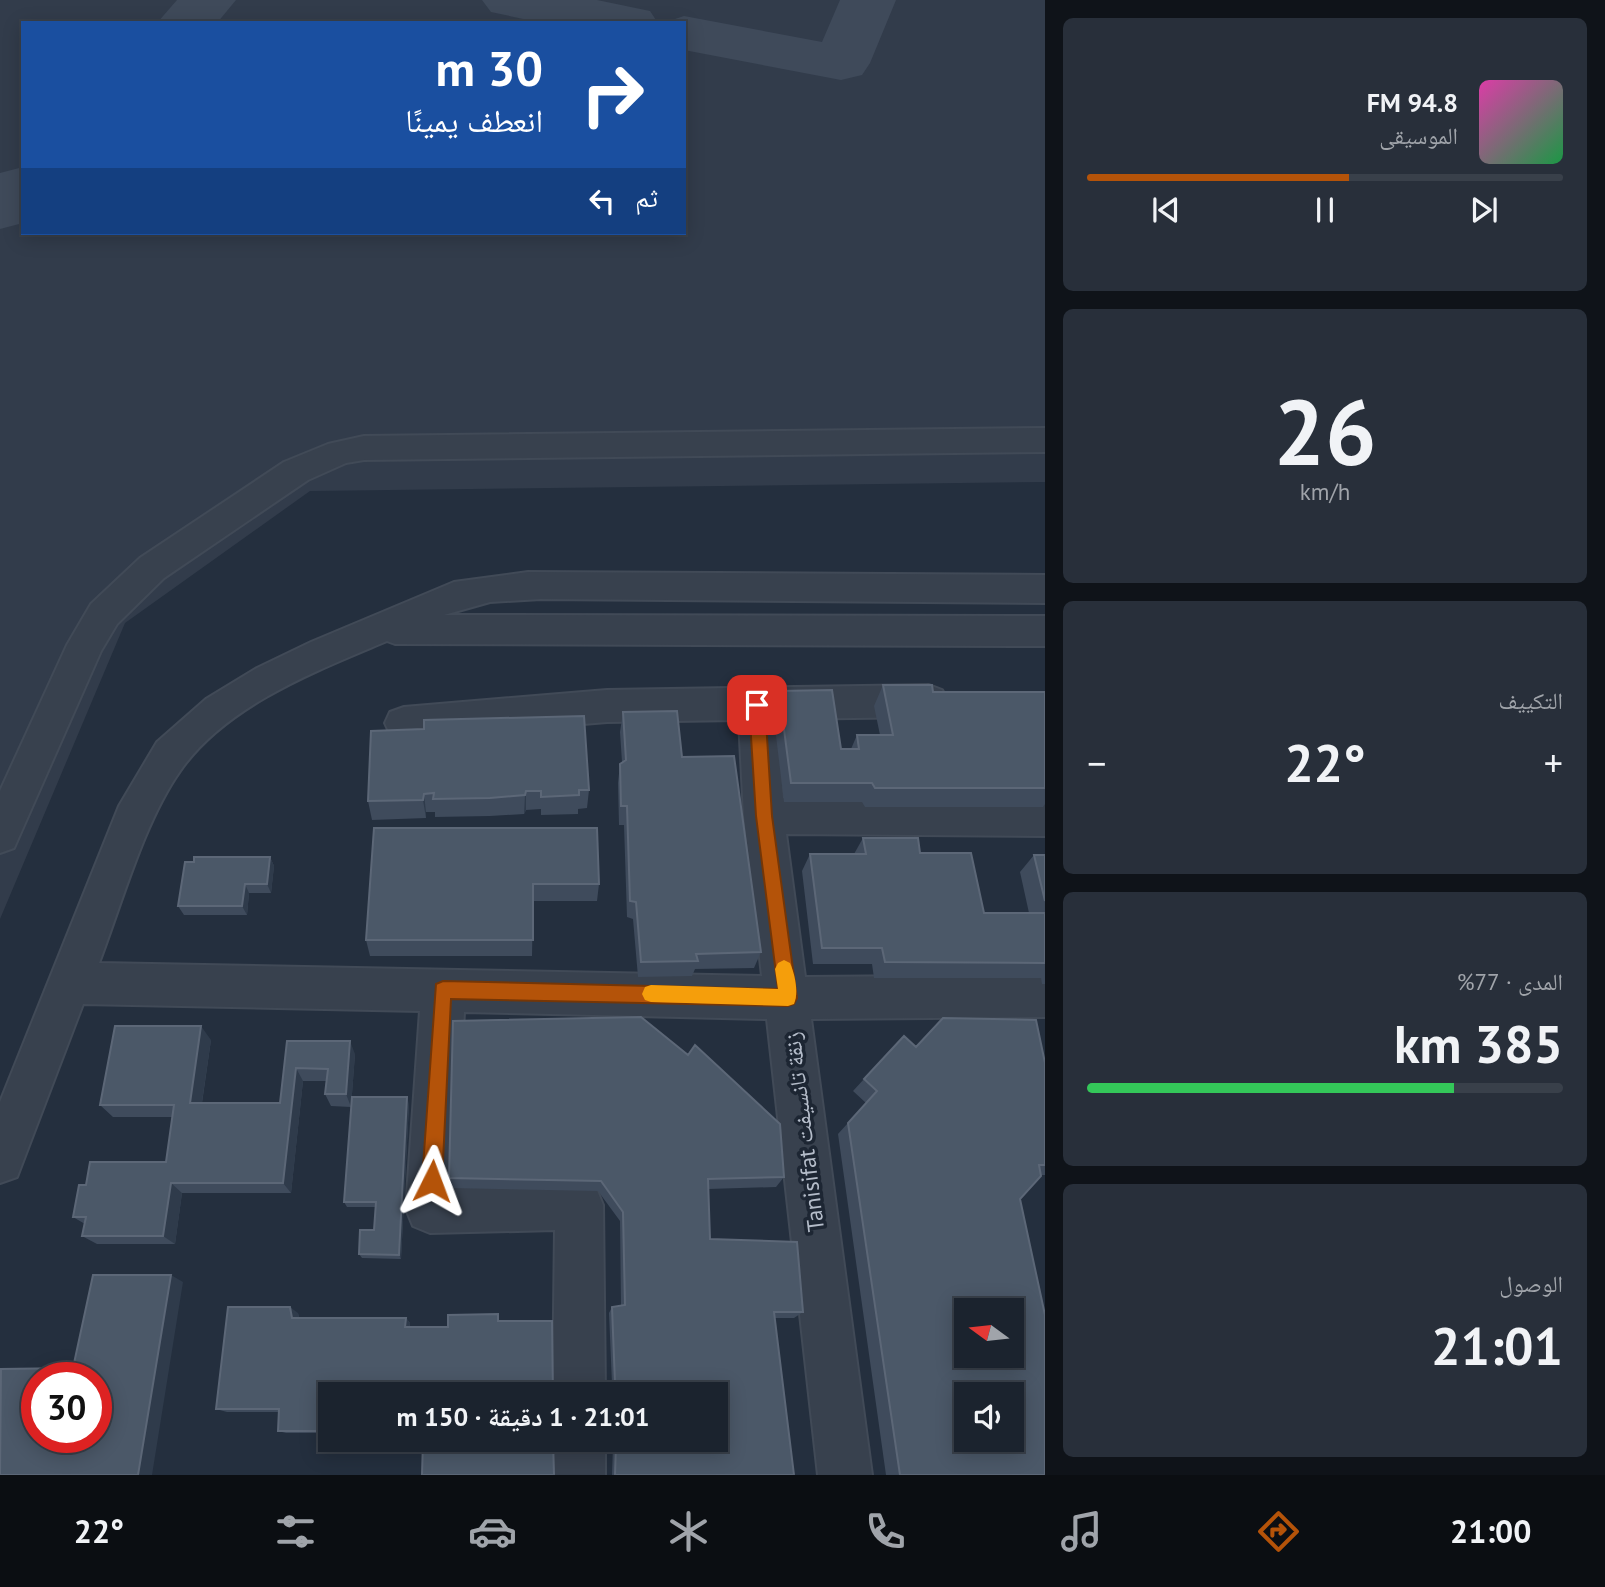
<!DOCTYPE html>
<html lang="ar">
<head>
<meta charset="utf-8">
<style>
	:root { --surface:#1b232e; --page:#282f3a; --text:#f1f3f6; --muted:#a0a4aa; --line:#39404a; --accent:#b45309 }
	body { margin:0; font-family:"PT Sans","Noto Naskh Arabic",sans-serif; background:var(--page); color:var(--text); direction:rtl; height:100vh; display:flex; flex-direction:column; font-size:26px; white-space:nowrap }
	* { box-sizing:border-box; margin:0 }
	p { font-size:23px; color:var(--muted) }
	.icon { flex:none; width:38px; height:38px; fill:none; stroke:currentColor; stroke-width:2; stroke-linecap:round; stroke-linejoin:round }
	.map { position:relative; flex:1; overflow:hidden; direction:ltr }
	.panel { display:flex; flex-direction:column; gap:18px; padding:18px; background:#0f1319; width:560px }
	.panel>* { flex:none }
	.guide { position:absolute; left:21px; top:21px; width:665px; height:214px; border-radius:0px; box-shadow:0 4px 18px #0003,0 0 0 2px var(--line); direction:rtl; background:#1a4fa0; color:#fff; overflow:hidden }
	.needle { width:46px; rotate:285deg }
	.tools { position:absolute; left:954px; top:1298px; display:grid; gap:14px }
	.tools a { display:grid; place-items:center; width:70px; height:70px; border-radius:0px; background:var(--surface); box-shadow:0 4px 18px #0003,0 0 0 2px var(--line); font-size:35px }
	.speed { position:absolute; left:21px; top:1362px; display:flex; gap:14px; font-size:35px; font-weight:700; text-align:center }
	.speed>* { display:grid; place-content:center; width:91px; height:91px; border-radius:50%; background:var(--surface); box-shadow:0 4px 18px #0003,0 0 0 2px var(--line); line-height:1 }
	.speed .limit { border:10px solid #d22; background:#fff; color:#111 }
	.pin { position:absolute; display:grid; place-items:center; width:60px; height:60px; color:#fff; margin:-30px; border-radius:14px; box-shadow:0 4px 10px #0006 }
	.me { position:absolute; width:77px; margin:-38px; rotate:3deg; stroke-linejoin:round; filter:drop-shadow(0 0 5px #0008) }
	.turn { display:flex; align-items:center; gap:24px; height:147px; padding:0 28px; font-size:32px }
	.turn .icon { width:91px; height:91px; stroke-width:2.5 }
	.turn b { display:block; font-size:49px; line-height:60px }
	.then { display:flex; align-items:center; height:66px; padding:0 28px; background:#0003; gap:14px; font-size:26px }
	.big { font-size:52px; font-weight:700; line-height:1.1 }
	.panel .widget { flex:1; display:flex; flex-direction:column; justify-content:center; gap:10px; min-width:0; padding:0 24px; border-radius:10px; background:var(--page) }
	.panel .dial { align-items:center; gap:0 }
	.dial b { font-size:91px; line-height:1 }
	.song { display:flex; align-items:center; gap:21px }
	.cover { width:84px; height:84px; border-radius:10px; background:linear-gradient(135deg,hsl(320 70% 55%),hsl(140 70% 35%)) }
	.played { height:7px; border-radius:4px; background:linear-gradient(90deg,var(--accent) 55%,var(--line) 55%) }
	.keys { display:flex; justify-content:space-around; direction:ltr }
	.heat { display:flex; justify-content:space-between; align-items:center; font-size:38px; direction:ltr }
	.charge { height:10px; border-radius:5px; background:linear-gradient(90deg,#34c759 77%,var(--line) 0) }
	.trip { position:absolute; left:318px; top:1382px; width:410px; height:70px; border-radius:0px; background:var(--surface); box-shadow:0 4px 18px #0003,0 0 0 2px var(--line); font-weight:700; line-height:70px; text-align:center; direction:rtl }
	.tab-bar { display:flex; height:112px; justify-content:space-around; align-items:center; background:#0b0e12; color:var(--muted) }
	.tab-bar .icon { width:49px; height:49px }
	.tab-bar .on { color:var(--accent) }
	.tab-bar b { font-size:32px; color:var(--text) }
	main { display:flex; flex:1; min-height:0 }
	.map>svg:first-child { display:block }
	.airport { fill:#323c4b; fill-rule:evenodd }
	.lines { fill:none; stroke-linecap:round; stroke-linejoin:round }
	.taxiway { fill:#3f4a5a; fill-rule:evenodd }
	.minor-casing { stroke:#414a57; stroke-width:4 }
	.minor { fill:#38414e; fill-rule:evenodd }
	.wall { fill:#3f4b5c }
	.shaded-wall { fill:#2f3b4b }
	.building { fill:#4b5868; stroke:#5c6777; stroke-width:2; fill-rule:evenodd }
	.route { fill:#b45309; stroke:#753606; stroke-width:2 }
	.slow { fill:#f59e0b }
	.labels { text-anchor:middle; stroke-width:7; stroke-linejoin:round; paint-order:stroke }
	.street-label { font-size:23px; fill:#b4bcc9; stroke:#1d2633 }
</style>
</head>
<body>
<main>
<section class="panel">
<div class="widget">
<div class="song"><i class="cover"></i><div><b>94.8 FM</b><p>الموسيقى</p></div></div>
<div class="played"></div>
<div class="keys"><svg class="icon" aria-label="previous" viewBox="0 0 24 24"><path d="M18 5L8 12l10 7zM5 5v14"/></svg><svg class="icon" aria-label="pause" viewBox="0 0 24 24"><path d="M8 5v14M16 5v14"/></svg><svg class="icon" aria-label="next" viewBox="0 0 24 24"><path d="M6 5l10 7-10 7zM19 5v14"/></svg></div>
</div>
<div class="widget dial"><b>26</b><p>km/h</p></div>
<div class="widget"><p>التكييف</p>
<div class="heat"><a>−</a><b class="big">22°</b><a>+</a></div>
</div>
<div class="widget"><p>المدى · 77%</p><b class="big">385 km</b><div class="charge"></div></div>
<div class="widget"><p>الوصول</p><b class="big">21:01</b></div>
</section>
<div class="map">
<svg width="1045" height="1475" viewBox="0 0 1045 1475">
	<rect width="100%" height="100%" fill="#242f3e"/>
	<!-- airport -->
	<path class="airport" d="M0 0H1045V482L310 491 125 623 0 919ZM23 23H684V233H23Z"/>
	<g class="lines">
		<!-- taxiway -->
		<path class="taxiway" d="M177 0H236L217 23H157Z
			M482 0H597L650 11 658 23H542L491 12Z
			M840 0H896L870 63 862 75 841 80 684 50V23H663L684 16 822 42Z
			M23 167V223L0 229V173Z"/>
		<!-- minor casing -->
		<g class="minor-casing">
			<path id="minor" d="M1045 428V452L364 460 346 463 308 480 164 578 117 624 101 651 14 848 0 853V791L67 645 91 604 140 558 284 462 328 444 364 436Z
				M528 572 1045 575V603L541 599 490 602 444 615 1045 616V646L395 644 387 641C316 671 226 705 180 771 144 822 122 903 99 963L762 976 744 816 739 720 607 722 404 739 390 734 385 723 390 712 404 707 607 690 929 685 942 690 948 701 942 712 929 717 777 719 783 798 1045 800V836L786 834 805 977 1045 975V1017L811 1019 872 1475H818L767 1019 464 1012 455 1184 579 1181 596 1188 603 1205 605 1395H553L555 1230 430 1233 413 1226 406 1209 420 1011 83 1004 17 1177 0 1183V1102L119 806 157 742 206 699 257 668 311 642 454 582Z
				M553 1440H605V1475H551Z"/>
		</g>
		<!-- minor -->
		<use href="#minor" class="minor"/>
	</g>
	<!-- wall -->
	<path class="wall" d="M883 685 933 692H1045V804L1043 807H865L862 802H784L773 711 779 691 841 749H851L857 735H880L874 706Z
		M623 712 682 757 761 952 754 968 695 969 692 976 638 977 633 919 627 917 624 825H619L618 783 620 764 622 762 620 732Z
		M371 731 589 790 587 808 578 809V814L541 815V809L526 810 524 814 490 816 435 817V812H426V818L372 820 368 801Z
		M374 828 599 884 597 901H533L532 956H370L366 940Z
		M863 838 920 853 984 913H1029L1020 872 1034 855H1045V984H1042L1041 978H874L872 964H813L802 871 810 854H854Z
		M270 857 274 866 271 893H249L247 915H184L178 906 194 862Z
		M211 1040 202 1103H280L287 1041 355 1054 351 1107 331 1106 325 1094 326 1081H303L291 1193H182L175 1244H97L82 1236 85 1224 73 1217 86 1185 166 1162 172 1117H113L100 1105Z
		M916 1047 1045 1063V1175H1040L1020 1199 1045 1475H886L838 1134 866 1103 853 1091 864 1079Z
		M409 1104 401 1259 362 1258 359 1254 374 1230 376 1207H347L344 1202Z
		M784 1177 776 1187 708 1189 710 1239 803 1312 794 1318H774L794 1475H612L613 1445 604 1446V1440H716V1395H604V1388L607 1385 612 1384 609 1313 612 1307 621 1306 620 1221 598 1191 451 1188 449 1178Z
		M298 1313 299 1318H406L410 1323V1327H448L498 1314 382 1387H361L360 1395H331V1433H286L278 1431 279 1412H227L216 1409Z"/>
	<!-- shaded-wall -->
	<path class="shaded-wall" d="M526 791V810L524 814 525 795Z
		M424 794 426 812V818L423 800Z
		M270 857 274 866 271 893 267 884Z
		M245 884 249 893 247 915 242 906Z
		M201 1026 211 1040 200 1115 190 1103Z
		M350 1041 355 1054 351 1107 346 1094Z
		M296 1068 303 1081 291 1193 283 1183Z
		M407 1097 409 1104 401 1259 399 1255Z
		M171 1183 182 1193 175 1244 163 1236Z
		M171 1275 183 1282 152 1475H138Z
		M290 1307 298 1313 300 1324 292 1318Z
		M406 1318 410 1323 409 1333 405 1327Z
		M355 1383 361 1387 360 1395H354Z"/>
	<!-- building -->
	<path class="building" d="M883 685H932L933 692H1045V788H875L872 783H791L779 691 832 690 841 749H859L857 735H893Z
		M677 711 682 757 734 756 761 952 696 954 698 961 641 962 636 902 630 901 627 806H621L620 764 626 760 623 712Z
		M584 716 589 790H579V795L541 797V791H526L525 795 490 798 433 799 434 793 424 794 423 800 368 801 371 731 424 729V720Z
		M374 828H597L599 884H533V940H366Z
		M863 838H918L920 853H971L984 913H1045V963L885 962 882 948H822L810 854H866Z
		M1034 855H1045V901Z
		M194 857H270L267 884H245L242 906H178L185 862H194Z
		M641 1017 688 1055 695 1045 780 1124 784 1177 708 1179 710 1239 797 1242 803 1312H774L794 1475H615L616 1444H606L607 1440H716V1395H607V1385L615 1383 612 1307 625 1305 623 1212 601 1181 449 1178 453 1021Z
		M943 1018 1036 1020 1045 1063V1165H1039L1041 1176 1020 1199 1045 1315V1475H900L848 1123 877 1091 864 1079 904 1036 916 1047ZM966 1311H1012V1356H966ZM966 1395H1012V1440H966Z
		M115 1026H201L190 1103H280L287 1041H350L346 1094H325L328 1069 296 1068 283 1183H171L163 1236H82L86 1217H73L79 1185H86L90 1162H166L174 1105H100Z
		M352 1097H407L399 1255 359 1254 360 1230H374L376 1202H344Z
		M93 1275H171L138 1475H0L1 1369 73 1368ZM37 1377H96V1437H37Z
		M228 1307H290L292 1318H406L405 1327H448V1315L498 1314V1321H552L553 1395H381L382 1383H355L354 1395H331V1431H278L279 1409H216Z
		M423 1440H553L554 1475H422Z"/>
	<!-- route -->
	<path class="route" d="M757 698 765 705 772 816 797 998 794 1004 788 1006 451 999 442 1181 439 1188 432 1191 425 1188 422 1181 436 984 443 981 778 989 756 816 749 705Z"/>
	<!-- slow -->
	<path class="slow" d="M784 960 790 963C795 974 799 993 794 1004L788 1006 651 1002 645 1000 642 994 645 987 651 985 778 989 775 969 778 963Z"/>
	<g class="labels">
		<!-- street labels -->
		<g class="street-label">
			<text transform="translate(804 1132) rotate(-97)" y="8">Tanisifat زنقة تانسيفت</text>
		</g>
	</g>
</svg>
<div class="tools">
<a><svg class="needle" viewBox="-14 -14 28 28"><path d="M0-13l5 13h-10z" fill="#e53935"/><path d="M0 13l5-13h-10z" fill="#a0a4aa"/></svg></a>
<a><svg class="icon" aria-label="sound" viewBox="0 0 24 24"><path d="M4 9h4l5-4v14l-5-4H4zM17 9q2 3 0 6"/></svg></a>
</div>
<div class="speed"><div class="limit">30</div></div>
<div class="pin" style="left:757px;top:705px;background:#d93025"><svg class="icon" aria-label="arrive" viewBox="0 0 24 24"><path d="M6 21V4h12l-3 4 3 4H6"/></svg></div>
<svg class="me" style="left:432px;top:1181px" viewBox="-20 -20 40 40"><path d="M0-17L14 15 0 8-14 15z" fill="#b45309" stroke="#fff" stroke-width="4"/></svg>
<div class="trip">21:01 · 1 دقيقة · 150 m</div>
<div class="guide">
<div class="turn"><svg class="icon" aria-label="right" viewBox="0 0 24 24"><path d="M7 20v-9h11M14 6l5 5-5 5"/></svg><div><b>30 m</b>انعطف يمينًا</div></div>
<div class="then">ثم<svg class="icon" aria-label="left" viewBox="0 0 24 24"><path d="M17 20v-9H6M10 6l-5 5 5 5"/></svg></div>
</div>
</div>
</main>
<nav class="tab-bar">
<b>21:00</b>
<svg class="icon on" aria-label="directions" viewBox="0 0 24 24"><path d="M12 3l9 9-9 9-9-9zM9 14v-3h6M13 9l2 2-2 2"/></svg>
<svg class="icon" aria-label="music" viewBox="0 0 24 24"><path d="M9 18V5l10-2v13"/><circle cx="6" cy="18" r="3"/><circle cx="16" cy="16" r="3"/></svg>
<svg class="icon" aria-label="phone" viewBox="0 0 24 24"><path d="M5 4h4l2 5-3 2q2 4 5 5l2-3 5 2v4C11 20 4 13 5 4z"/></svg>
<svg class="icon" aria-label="climate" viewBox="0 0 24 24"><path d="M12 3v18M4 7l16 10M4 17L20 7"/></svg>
<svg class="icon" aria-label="car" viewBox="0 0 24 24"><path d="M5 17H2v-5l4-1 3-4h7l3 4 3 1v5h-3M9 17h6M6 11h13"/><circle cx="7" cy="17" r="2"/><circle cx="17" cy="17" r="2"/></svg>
<svg class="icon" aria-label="filters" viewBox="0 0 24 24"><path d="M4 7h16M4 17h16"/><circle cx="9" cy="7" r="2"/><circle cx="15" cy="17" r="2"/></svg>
<b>22°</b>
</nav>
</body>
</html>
